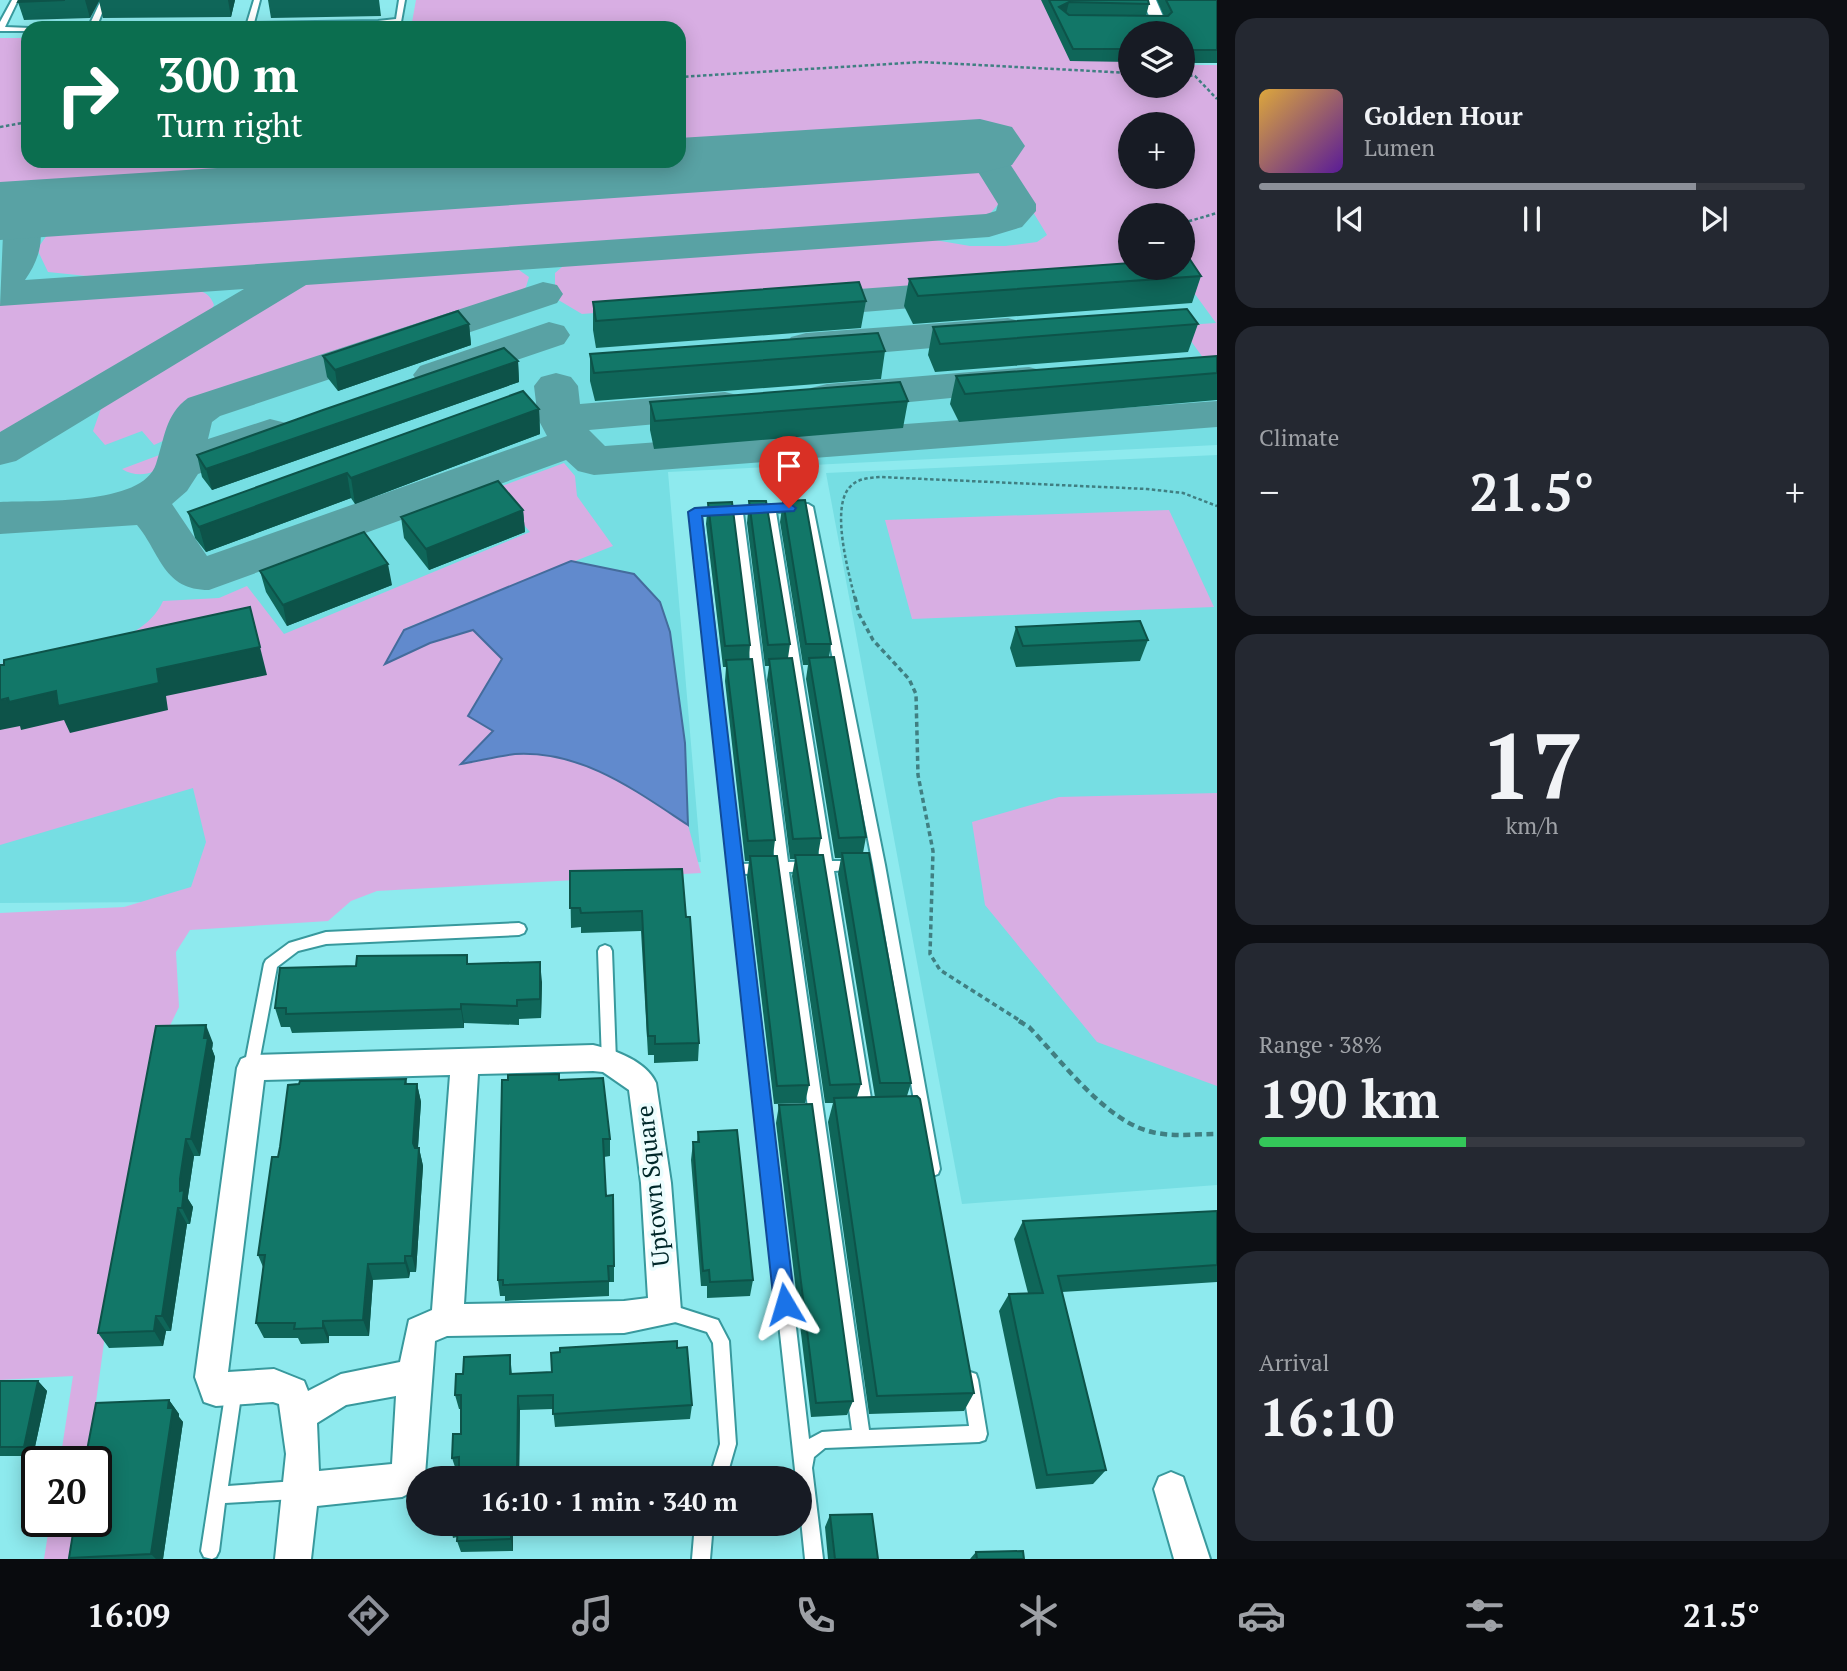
<!DOCTYPE html>
<html lang="en">
<head>
<meta charset="utf-8">
<style>
	:root { --surface:#171b24; --page:#242831; --text:#f1f3f6; --muted:#9ea1a6; --line:#363941; --accent:#8c9099 }
	body { margin:0; font-family:"PT Serif",serif; background:var(--page); color:var(--text); height:100vh; display:flex; flex-direction:column; font-size:26px; white-space:nowrap }
	* { box-sizing:border-box; margin:0 }
	p { font-size:23px; color:var(--muted) }
	.icon { flex:none; width:38px; height:38px; fill:none; stroke:currentColor; stroke-width:2; stroke-linecap:round; stroke-linejoin:round }
	.map { position:relative; flex:1; overflow:hidden }
	.panel { display:flex; flex-direction:column; gap:18px; padding:18px; background:#0d0f14; width:630px }
	.panel>* { flex:none }
	.top-card { position:absolute; left:21px; top:21px; width:665px; height:147px; border-radius:21px; box-shadow:0 4px 18px #0003; background:#0b6e4f; color:#fff; overflow:hidden }
	.buttons { position:absolute; left:1118px; top:21px; display:grid; gap:14px }
	.buttons a { display:grid; place-items:center; width:77px; height:77px; border-radius:50%; background:var(--surface); box-shadow:0 4px 18px #0003; font-size:35px }
	.speed { position:absolute; left:21px; top:1446px; display:flex; gap:14px; font-size:35px; font-weight:700; text-align:center }
	.speed>* { display:grid; place-content:center; width:91px; height:91px; border-radius:50%; background:var(--surface); box-shadow:0 4px 18px #0003; line-height:1 }
	.speed .limit { border:4px solid #111; border-radius:10px; background:#fff; color:#111 }
	.pin { position:absolute; display:grid; place-items:center; width:60px; height:60px; color:#fff; margin:-72px -30px; border-radius:50% 50% 50% 0; rotate:-45deg; box-shadow:0 0 7px #0007 }
	.pin .icon { rotate:45deg }
	.me { position:absolute; width:77px; margin:-38px; rotate:353deg; stroke-linejoin:round; filter:drop-shadow(0 0 5px #0008) }
	.turn { display:flex; align-items:center; gap:24px; height:147px; padding:0 21px; font-size:32px }
	.turn .icon { width:91px; height:91px; stroke-width:2.5 }
	.turn b { display:block; font-size:49px; line-height:60px }
	.big { font-size:52px; font-weight:700; line-height:1.1 }
	.panel .widget { flex:1; display:flex; flex-direction:column; justify-content:center; gap:10px; min-width:0; padding:0 24px; border-radius:21px; background:var(--page) }
	.panel .dial { align-items:center; gap:0 }
	.dial b { font-size:91px; line-height:1 }
	.song { display:flex; align-items:center; gap:21px }
	.cover { width:84px; height:84px; border-radius:10px; background:linear-gradient(135deg,hsl(40 70% 55%),hsl(270 70% 35%)) }
	.played { height:7px; border-radius:4px; background:linear-gradient(90deg,var(--accent) 80%,var(--line) 80%) }
	.keys { display:flex; justify-content:space-around; direction:ltr }
	.heat { display:flex; justify-content:space-between; align-items:center; font-size:38px; direction:ltr }
	.charge { height:10px; border-radius:5px; background:linear-gradient(90deg,#34c759 38%,var(--line) 0) }
	.trip { position:absolute; left:406px; top:1466px; width:406px; height:70px; border-radius:35px; background:var(--surface); box-shadow:0 4px 18px #0003; font-weight:700; line-height:70px; text-align:center }
	.menu { display:flex; height:112px; justify-content:space-around; align-items:center; background:#090b0e; color:var(--muted) }
	.menu .icon { width:49px; height:49px }
	.menu .selected { color:var(--accent) }
	.menu b { font-size:32px; color:var(--text) }
	main { display:flex; flex:1; min-height:0 }
	.map>svg:first-child { display:block }
	.built { fill:#76dee3; fill-rule:evenodd }
	.green { fill:#d8aee3; fill-rule:evenodd }
	.water { fill:#618acd; stroke:#446c9c; stroke-width:2 }
	.lines { fill:none; stroke-linecap:round; stroke-linejoin:round }
	.taxiway { fill:#59a2a4; fill-rule:evenodd }
	.runway { fill:#59a2a4; fill-rule:evenodd }
	.lane-casing { stroke:#38999d; stroke-width:4 }
	.street-casing { stroke:#38999d; stroke-width:4 }
	.path-far2 { stroke:#407f82; stroke-width:2.5; stroke-dasharray:3.5 2.5; stroke-linecap:butt }
	.path-far1 { stroke:#407f82; stroke-width:3.5; stroke-dasharray:5 3.5; stroke-linecap:butt }
	.path { stroke:#407f82; stroke-width:4.5; stroke-dasharray:7 4.5; stroke-linecap:butt }
	.lane { fill:#fff; fill-rule:evenodd }
	.street { fill:#fff; fill-rule:evenodd }
	.wall { fill:#0f6659 }
	.shaded-wall { fill:#0d5349 }
	.building { fill:#127768; stroke:#0d5349; stroke-width:2 }
	.route { fill:#1a73e8; stroke:#114b97; stroke-width:2 }
	.labels { text-anchor:middle; stroke-width:7; stroke-linejoin:round; paint-order:stroke }
	.near-street-label { font-size:24px; fill:#002729; stroke:#ecfdfe }
</style>
</head>
<body>
<main>
<div class="map">
<svg width="1217" height="1559" viewBox="0 0 1217 1559">
	<rect width="100%" height="100%" fill="#8eeaee"/>
	<!-- built -->
	<path class="built" d="M1217 67V445L668 472 701 862 167 902 0 903V111L28 161H679V68L1183 86ZM1130 124H1183V177H1130ZM1130 215H1183V268H1130Z
		M1217 455V1185L962 1204 826 473Z"/>
	<!-- green -->
	<path class="green" d="M416 0H1045L1061 29 1130 33V86H1183V65H1217V377L1183 330 1186 325 1216 323 1176 268 582 314 555 298V273L569 261 911 236 970 246H1005L1037 242 1047 235 982 128 679 149V28H411ZM1130 124H1183V177H1130ZM1130 215H1183V268H1130Z
		M0 38H28V161H502L0 194Z
		M959 162 983 170 1003 199 987 217 116 279 48 272 37 249 56 223Z
		M501 265 519 270 529 277 526 287 514 295 188 402 174 436 154 445 142 431 105 445 93 431 103 403 295 286 331 277Z
		M183 288C197 290 209 290 214 305L207 317 70 401 0 435V302Z
		M170 451 168 462C155 474 138 479 122 469Z
		M564 463 575 476 577 496 613 546 404 629 386 664 430 643 473 630 502 659 469 716 493 731 463 764C480 761 499 755 516 754 583 751 636 791 688 825L701 873 377 891 351 901 328 921 190 930 176 952 179 1007 163 1040 108 1313 88 1461H60L73 1376 0 1380V913L124 907 191 887 206 842 193 788 0 845V664C50 656 140 652 163 601L219 598 247 586 284 634 530 532 494 489Z
		M1169 510 1214 607 912 619 885 520Z
		M1217 793V1086L1097 1042 985 905 972 822 1059 797Z
		M50 1521H79L73 1559H44Z"/>
	<!-- water -->
	<path class="water" d="M571 561 634 574 660 602 670 632 685 743 688 825C636 791 582 750 515 754 497 756 479 761 461 764L493 731 468 716 502 659 473 630 430 643 385 664 404 630Z"/>
	<g class="lines">
		<!-- taxiway -->
		<path class="taxiway" d="M980 135 993 138 1036 204V211L1022 227 989 237 306 285 16 461 0 465V432L244 289 0 306 3 234 0 201 32 210C48 232 40 259 25 280L986 214 996 211 998 204 962 146 967 138Z
			M982 280 996 283 1002 292 996 301 791 318 777 315 771 306 777 297 791 294Z
			M543 282 557 285 563 294 557 303 220 416 212 422 208 439 270 419 286 423 292 433 286 443 198 474 187 491 172 504 207 556 547 436 538 419 534 386 541 377 556 373 571 377 578 386 580 404 725 392 741 396 747 405 741 414 725 418 589 430 605 446 1217 401V427L594 475 578 471 566 460 209 590C163 590 161 554 137 525L0 534V502C37 500 143 506 156 464 165 437 165 415 188 398Z
			M1008 318 1023 322 1029 331 1023 340 806 359 791 355 785 346 791 337 806 333Z
			M549 322 564 326 570 335 564 344 435 388 420 384 413 375 420 366Z
			M1029 367 1044 371 1051 380 1044 389 827 410 811 406 805 397 811 388 827 384Z"/>
		<!-- runway -->
		<path class="runway" d="M980 119 1012 127 1025 146 1012 165 980 173 0 240V182L328 161H679V138Z"/>
		<!-- lane casing -->
		<g class="lane-casing">
			<path id="lane" d="M12 0H18L5 27 30 28H28V31H0V22Z
				M101 0H107L97 26 247 23 254 0H260L254 23 378 21 396 19 399 0H405L401 22 378 25 73 28 77 26H89Z
				M808 504 813 507 885 865 940 1169 938 1174 933 1176 928 1174 926 1169 873 865 804 511 776 512 832 861H861L862 865 861 869 834 871 873 1111 871 1116 866 1118 861 1116 859 1111 821 871 789 872 869 1430 969 1426 962 1380 964 1374 970 1372 976 1374 978 1380 987 1434 985 1440 979 1442 825 1448 814 1457 812 1468 823 1559H805L800 1510V1479H796L690 512 695 509ZM765 512 820 861 788 862 743 513ZM732 514 775 863 741 864 701 515ZM776 873 852 1430 822 1432 809 1439 743 874Z
				M519 923 524 925 526 929 524 933 519 935 326 944 298 951 277 967 258 1068 256 1072 251 1074 246 1072 244 1068 264 964 266 960 289 943 326 932Z
				M605 945 610 947 612 951 616 1061 614 1065 609 1067 604 1065 602 1061 598 951 600 947Z
				M665 1303 718 1320 729 1341 736 1444 726 1479H709L720 1444 713 1343 707 1332 659 1317 657 1311 659 1305Z
				M234 1381 240 1383 242 1389 228 1486 296 1481 302 1484 305 1490 302 1496 296 1499 225 1503 219 1551 216 1557 212 1559 204 1557 201 1551 226 1389 228 1383Z
				M695 1524H713L710 1559H692Z"/>
		</g>
		<!-- street casing -->
		<g class="street-casing">
			<path id="street" d="M1142 0H1156L1166 23 1164 26 1130 25V19L1150 18Z
				M593 1045C615 1050 646 1061 656 1083L671 1183 681 1311 676 1322 624 1333 447 1336 435 1341 425 1475 424 1479H418V1489L402 1497 317 1506 311 1559H275L286 1454 279 1404 273 1402 216 1406 204 1402 195 1377 237 1068 241 1059 251 1055ZM593 1071 603 1072 629 1090 641 1183 648 1298 624 1301 464 1304 478 1074ZM450 1075 432 1310 409 1320 400 1362 341 1374 308 1391 304 1381 274 1369 228 1372 264 1080ZM396 1396 392 1464 319 1471 317 1423 346 1405Z
				M1171 1472 1183 1477 1210 1559H1174L1154 1489 1159 1477Z"/>
		</g>
		<!-- path-far2 -->
		<path class="path-far2" d="M1183 75 1195 76 1217 99
			M679 77 922 62 1130 73
			M0 127 28 122
			M1183 223 1217 213
			M855 599C849 574 830 507 850 487 858 478 869 478 880 477L1147 489 1183 493 1217 506"/>
		<!-- path-far1 -->
		<path class="path-far1" d="M855 597 859 614 873 640 909 679 916 694 918 775 933 851 930 954 940 970 1022 1022"/>
		<!-- path -->
		<path class="path" d="M1019 1021 1029 1027C1061 1060 1106 1122 1152 1132 1172 1137 1196 1134 1217 1134"/>
		<!-- lane -->
		<use href="#lane" class="lane"/>
		<!-- street -->
		<use href="#street" class="street"/>
	</g>
	<!-- wall -->
	<path class="wall" d="M19 0H235L231 17 103 18 99 1 90 18 24 20 18 2Z
		M268 0H379L381 16 271 18Z
		M1041 0H1148L1149 4 1146 16H1164L1157 0H1217V63H1183V33H1130V62L1070 61Z
		M1201 276 1192 303 913 324 904 306 909 279Z
		M866 301 861 328 596 348 593 330V302Z
		M469 324 471 345 338 391 327 377 323 356Z
		M1198 324 1188 352 935 372 928 355 933 327Z
		M885 351 881 379 595 401 590 381V354Z
		M1217 356V400L959 422 950 404 956 376Z
		M518 361 519 382 212 490 202 477 197 455Z
		M908 401 903 428 654 449 650 430V402Z
		M539 409 540 434 355 504 351 498 206 552 195 538 188 512Z
		M749 501 790 644 788 658 821 838 818 855 861 1084 857 1097H875L838 874 841 858H835L806 679 808 665H803L780 522 783 501 831 644 829 657 866 837 863 853 911 1083 907 1096 974 1393 964 1411 869 1414 828 1122 833 1103H825L792 876 795 859H790L767 680 769 666H765L747 523Z
		M708 503 750 645 749 659 775 840 773 856 809 1085 805 1103 774 1104 747 877 749 861H745L725 681 726 667H723L706 524Z
		M523 510 525 532 429 570 404 538 401 517Z
		M260 571 392 585 287 626 266 592Z
		M1016 627 1148 640 1140 661 1016 667 1010 648Z
		M570 871 686 917 699 1043 698 1061 654 1063V1055H648L641 931 581 933V927L571 928Z
		M469 964 542 982 541 1018 519 1019V1025L464 1023V1028L292 1033 290 1027H281L275 1008Z
		M213 1043 212 1049 215 1057 200 1156H194L188 1196V1199L193 1207 190 1224H187L171 1331H166L163 1346 109 1348 98 1333Z
		M406 1079 407 1084H417L421 1102 418 1148H419L423 1166 416 1272H410L409 1278 373 1280 369 1336H329V1343L301 1344 298 1338H264L256 1323 263 1267 258 1255 278 1157Z
		M559 1080 610 1139V1156L604 1157 606 1196 614 1266V1282H609V1296L505 1301V1296H500L498 1280Z
		M779 1105 853 1401 847 1415 811 1417 776 1123Z
		M698 1132 753 1280 750 1296 707 1298V1286H701L691 1160 693 1142H697Z
		M1217 1211V1282L1062 1292 1106 1470 1093 1484 1036 1489 999 1311 1009 1294 1028 1293 1014 1239 1023 1221Z
		M677 1348 692 1405 690 1419 555 1427 553 1409 520 1410 519 1479H459V1470H456L452 1458 461 1434V1409H459L455 1395 463 1374 510 1355 512 1374 552 1372Z
		M0 1381H38L47 1391 33 1456H0Z
		M169 1400 179 1414V1417L183 1422 163 1559H70L69 1558Z
		M830 1515 878 1559H828L825 1527Z
		M450 1524H513V1551L461 1552 457 1541V1537L453 1538Z
		M976 1552 1024 1559H970Z"/>
	<!-- shaded-wall -->
	<path class="shaded-wall" d="M85 0H99V1L90 18Z
		M228 0H235L231 17Z
		M1069 2 1066 14 1059 7Z
		M469 324 471 345 338 391 335 370Z
		M518 361 519 382 212 490 206 469Z
		M539 409 540 434 355 504 351 478Z
		M347 473 351 498 206 552 199 527Z
		M523 510 525 532 429 570 426 549Z
		M388 564 392 585 287 626 283 605Z
		M250 607 267 675 166 696 168 710 70 733 64 720 21 730 20 726 0 730V700L56 691 157 669Z
		M540 962 542 982 541 1018 540 999Z
		M461 1004 464 1023V1028L461 1009Z
		M206 1025 213 1043 212 1049 215 1057 200 1156 191 1139Z
		M417 1084 421 1102 417 1160 413 1143Z
		M186 1139 194 1156 188 1196V1199L193 1207 190 1224 182 1208 180 1191V1179Z
		M419 1148 423 1166 416 1272 412 1256Z
		M178 1208 187 1224 171 1331 162 1316Z
		M405 1256 410 1272 409 1278 405 1263Z
		M368 1264 373 1280 369 1336 363 1320Z
		M156 1316 166 1331 163 1346 154 1331Z
		M323 1321 329 1336V1343L323 1328Z
		M38 1381 47 1391 33 1456 24 1447Z
		M518 1396 520 1410 519 1479H518L517 1475Z
		M169 1400 179 1414V1417L183 1422 163 1559H156L151 1554Z
		M511 1524H513V1551L511 1539Z"/>
	<!-- building -->
	<path class="building" d="M19 0H65L18 2Z
		M1049 0H1148L1149 4 1069 2 1059 7 1069 15 1168 16 1172 12 1166 0H1217V50H1183V33H1130V49H1073Z
		M1189 258 1201 276 918 296 909 279 1130 263V268H1183V259Z
		M859 282 866 301 596 321 593 302Z
		M1187 309 1198 324 940 344 933 327Z
		M458 311 469 324 335 370 323 356Z
		M878 333 885 351 594 373 590 354Z
		M504 348 518 361 206 469 197 455 323 410Z
		M1217 356V373L965 394 956 376Z
		M900 382 908 401 655 421 650 402Z
		M523 391 539 409 351 478 347 473 199 527 188 512Z
		M498 481 523 510 426 549 401 517Z
		M805 500 831 644H806L783 501Z
		M749 501H766L790 644 768 645Z
		M732 502 750 645 725 646 708 503Z
		M364 532 388 564 283 605 260 571Z
		M250 607 260 647 157 669 159 683 58 706 56 691 9 702 8 698 0 700V665H4V660Z
		M1140 621 1148 640 1023 646 1016 627Z
		M834 657 866 837 839 838 809 658Z
		M792 658 821 838 793 839 769 659Z
		M752 659 775 840 748 841 726 660Z
		M842 853H869L911 1083H880Z
		M795 855H823L861 1084 830 1085Z
		M750 856H777L809 1085 777 1086Z
		M682 869 686 917H690L699 1043 655 1044V1036H648L642 911 581 913 580 908H570V871Z
		M467 955V964L540 962V999L517 1000V1006L461 1004V1009L286 1014V1008H275L280 968 356 966 357 956Z
		M206 1025 204 1038H208L191 1139H186L180 1179V1191L184 1190 182 1208H178L162 1316H156L154 1331 98 1333 156 1026Z
		M559 1074V1080L603 1078 610 1139H603L606 1196 613 1195 614 1266H608L609 1281 503 1285V1280H498L502 1080H508V1075Z
		M406 1079 405 1084H417L413 1143 415 1148H419L412 1256H405V1263L368 1264 363 1320 323 1321V1328L294 1329 295 1323H256L265 1255H258L272 1157H278L280 1147 288 1085 299 1084 300 1081Z
		M917 1096 920 1099 974 1393 877 1396 834 1098Z
		M812 1104 853 1401 816 1403 779 1105Z
		M737 1130 753 1280 710 1282 709 1270 703 1271 693 1142H699L698 1132Z
		M1217 1211V1265L1058 1276 1106 1470 1047 1475 1009 1294 1043 1293 1023 1221Z
		M677 1341V1348L687 1347 692 1405 553 1414V1395L518 1396 517 1475H511V1479H459V1457L452 1458 453 1434H461V1395H455L456 1374H463L464 1357 510 1355V1374L552 1372 551 1353 560 1352V1348Z
		M0 1381H38L24 1447H0Z
		M169 1400 168 1408H173L151 1554 69 1558 75 1521H96V1461H85L96 1403Z
		M872 1514 878 1559H835L830 1515Z
		M450 1524H511V1539L457 1541 458 1525 450 1526Z
		M1023 1551 1024 1559H977L976 1552Z"/>
	<!-- route -->
	<path class="route" d="M789 503 796 508 794 511 702 516 795 1304 792 1312 785 1315 777 1312 774 1304 688 512 695 508Z"/>
	<g class="labels">
		<!-- near-street labels -->
		<g class="near-street-label">
			<text transform="translate(653 1186) rotate(-96)" y="8">Uptown Square</text>
		</g>
	</g>
</svg>
<div class="buttons">
<a><svg class="icon" aria-label="layers" viewBox="0 0 24 24"><path d="M12 4l9 5-9 5-9-5zM3 14l9 5 9-5"/></svg></a>
<a>+</a>
<a>−</a>
</div>
<div class="speed"><div class="limit">20</div></div>
<div class="pin" style="left:789px;top:508px;background:#d93025"><svg class="icon" aria-label="arrive" viewBox="0 0 24 24"><path d="M6 21V4h12l-3 4 3 4H6"/></svg></div>
<svg class="me" style="left:785px;top:1304px" viewBox="-20 -20 40 40"><path d="M0-17L14 15 0 8-14 15z" fill="#1a73e8" stroke="#fff" stroke-width="4"/></svg>
<div class="trip">16:10 · 1 min · 340 m</div>
<div class="top-card">
<div class="turn"><svg class="icon" aria-label="right" viewBox="0 0 24 24"><path d="M7 20v-9h11M14 6l5 5-5 5"/></svg><div><b>300 m</b>Turn right</div></div>
</div>
</div>
<section class="panel">
<div class="widget">
<div class="song"><i class="cover"></i><div><b>Golden Hour</b><p>Lumen</p></div></div>
<div class="played"></div>
<div class="keys"><svg class="icon" aria-label="previous" viewBox="0 0 24 24"><path d="M18 5L8 12l10 7zM5 5v14"/></svg><svg class="icon" aria-label="pause" viewBox="0 0 24 24"><path d="M8 5v14M16 5v14"/></svg><svg class="icon" aria-label="next" viewBox="0 0 24 24"><path d="M6 5l10 7-10 7zM19 5v14"/></svg></div>
</div>
<div class="widget"><p>Climate</p>
<div class="heat"><a>−</a><b class="big">21.5°</b><a>+</a></div>
</div>
<div class="widget dial"><b>17</b><p>km/h</p></div>
<div class="widget"><p>Range · 38%</p><b class="big">190 km</b><div class="charge"></div></div>
<div class="widget"><p>Arrival</p><b class="big">16:10</b></div>
</section>
</main>
<nav class="menu">
<b>16:09</b>
<svg class="icon selected" aria-label="directions" viewBox="0 0 24 24"><path d="M12 3l9 9-9 9-9-9zM9 14v-3h6M13 9l2 2-2 2"/></svg>
<svg class="icon" aria-label="music" viewBox="0 0 24 24"><path d="M9 18V5l10-2v13"/><circle cx="6" cy="18" r="3"/><circle cx="16" cy="16" r="3"/></svg>
<svg class="icon" aria-label="phone" viewBox="0 0 24 24"><path d="M5 4h4l2 5-3 2q2 4 5 5l2-3 5 2v4C11 20 4 13 5 4z"/></svg>
<svg class="icon" aria-label="climate" viewBox="0 0 24 24"><path d="M12 3v18M4 7l16 10M4 17L20 7"/></svg>
<svg class="icon" aria-label="car" viewBox="0 0 24 24"><path d="M5 17H2v-5l4-1 3-4h7l3 4 3 1v5h-3M9 17h6M6 11h13"/><circle cx="7" cy="17" r="2"/><circle cx="17" cy="17" r="2"/></svg>
<svg class="icon" aria-label="filters" viewBox="0 0 24 24"><path d="M4 7h16M4 17h16"/><circle cx="9" cy="7" r="2"/><circle cx="15" cy="17" r="2"/></svg>
<b>21.5°</b>
</nav>
</body>
</html>
